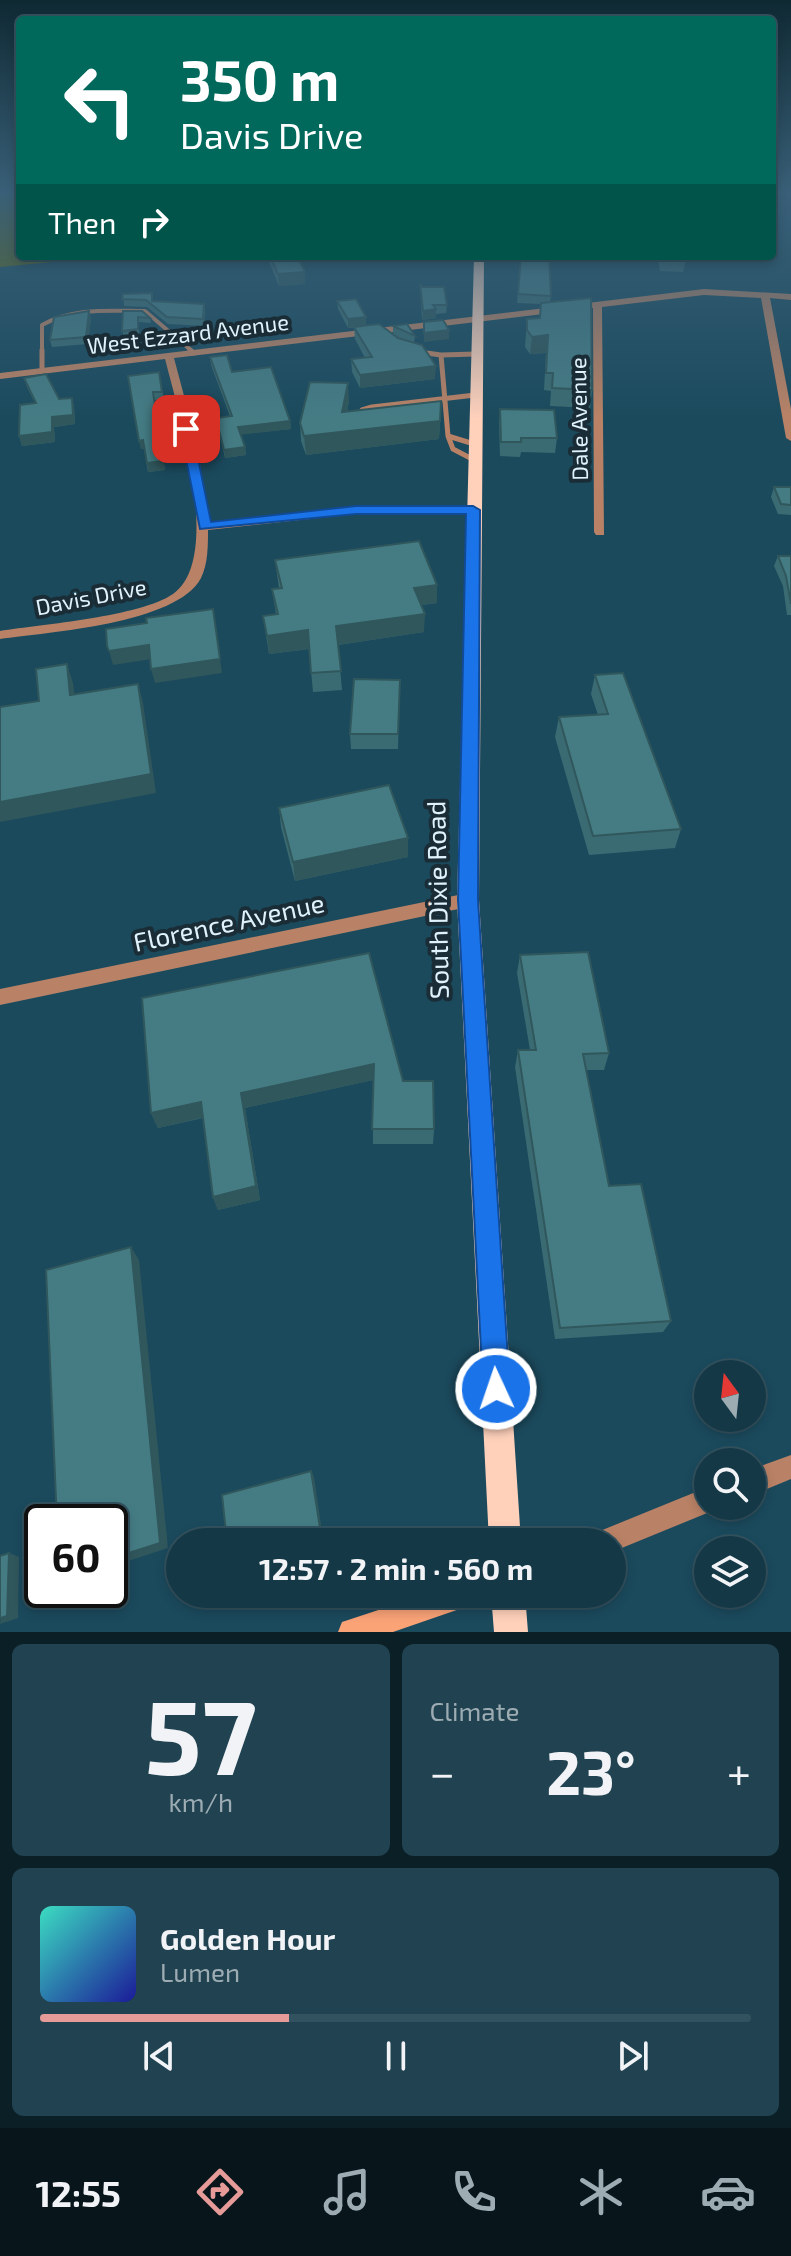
<!DOCTYPE html>
<html lang="en">
<head>
<meta charset="utf-8">
<style>
	:root { --surface:#143846; --page:#214351; --text:#f1f3f6; --muted:#9dacb3; --line:#33525f; --accent:#e69b98 }
	body { margin:0; font-family:"Exo 2",sans-serif; background:var(--page); color:var(--text); height:100vh; display:flex; flex-direction:column; font-size:30px; white-space:nowrap }
	* { box-sizing:border-box; margin:0 }
	p { font-size:26px; color:var(--muted) }
	.icon { flex:none; width:44px; height:44px; fill:none; stroke:currentColor; stroke-width:2; stroke-linecap:round; stroke-linejoin:round }
	.map { position:relative; height:1632px; overflow:hidden }
	.sheet { display:flex; flex-direction:column; gap:12px; padding:12px; background:#0b1f26; flex:1 }
	.sheet>* { flex:none }
	.guide { position:absolute; left:16px; top:16px; width:760px; height:244px; border-radius:8px; box-shadow:0 4px 12px #0003,0 0 0 2px var(--line); background:#00695c; color:#fff; overflow:hidden }
	.needle { width:52px; rotate:345deg }
	.buttons { position:absolute; left:694px; top:1360px; display:grid; gap:16px }
	.buttons a { display:grid; place-items:center; width:72px; height:72px; border-radius:50%; background:var(--surface); box-shadow:0 4px 12px #0003,0 0 0 2px var(--line); font-size:40px }
	.speed { position:absolute; left:24px; top:1504px; display:flex; gap:16px; font-size:40px; font-weight:700; text-align:center }
	.speed>* { display:grid; place-content:center; width:104px; height:104px; border-radius:50%; background:var(--surface); box-shadow:0 4px 12px #0003,0 0 0 2px var(--line); line-height:1 }
	.speed .limit { border:4px solid #111; border-radius:12px; background:#fff; color:#111 }
	.pin { position:absolute; display:grid; place-items:center; width:68px; height:68px; color:#fff; margin:-34px; border-radius:16px; box-shadow:0 4px 12px #0006 }
	.me { position:absolute; width:88px; margin:-44px; rotate:357deg; stroke-linejoin:round; filter:drop-shadow(0 0 6px #0008) }
	.turn { display:flex; align-items:center; gap:28px; height:168px; padding:0 32px; font-size:36px }
	.turn .icon { width:104px; height:104px; stroke-width:2.5 }
	.turn b { display:block; font-size:56px; line-height:68px }
	.then { display:flex; align-items:center; height:76px; padding:0 32px; background:#0003; gap:16px; font-size:30px }
	.big { font-size:60px; font-weight:700; line-height:1.1 }
	.sheet .card { flex:1; display:flex; flex-direction:column; justify-content:center; gap:12px; min-width:0; padding:0 28px; border-radius:12px; background:var(--page) }
	.sheet .dial { align-items:center; gap:0 }
	.dial b { font-size:104px; line-height:1 }
	.song { display:flex; align-items:center; gap:24px }
	.cover { width:96px; height:96px; border-radius:12px; background:linear-gradient(135deg,hsl(170 70% 55%),hsl(240 70% 35%)) }
	.played { height:8px; border-radius:4px; background:linear-gradient(90deg,var(--accent) 35%,var(--line) 35%) }
	.keys { display:flex; justify-content:space-around; direction:ltr }
	.heat { display:flex; justify-content:space-between; align-items:center; font-size:44px; direction:ltr }
	.sheet .tiles { flex:1; display:grid; gap:12px; grid-template-columns:1fr 1fr }
	.card:last-child { grid-column:span 2 }
	.trip { position:absolute; left:166px; top:1528px; width:460px; height:80px; border-radius:40px; background:var(--surface); box-shadow:0 4px 12px #0003,0 0 0 2px var(--line); font-weight:700; line-height:80px; text-align:center }
	.dock { display:flex; height:128px; justify-content:space-around; align-items:center; background:#08161c; color:var(--muted) }
	.dock .icon { width:56px; height:56px }
	.dock .on { color:var(--accent) }
	.dock b { font-size:36px; color:var(--text) }
	.map>svg:first-child { display:block }
	.green { fill:#696601 }
	.lines { fill:none; stroke-linecap:round; stroke-linejoin:round }
	.lane-far1 { stroke:#b98266; stroke-width:4 }
	.lane { stroke:#b98266; stroke-width:5 }
	.street { fill:#b98266; fill-rule:evenodd }
	.secondary { fill:#faa377; fill-rule:evenodd }
	.primary { fill:#ffd1bb; fill-rule:evenodd }
	.wall { fill:#3b6b72 }
	.shaded-wall { fill:#30575c }
	.building { fill:#457c84; stroke:#30575c; stroke-width:2 }
	.route { fill:#1a73e8; stroke:#114b97; stroke-width:2 }
	.labels { text-anchor:middle; stroke-width:8; stroke-linejoin:round; paint-order:stroke }
	.far-street-label { font-size:22px; fill:#e0f3fc; stroke:#1a2d36 }
	.street-label { font-size:26px; fill:#e0f3fc; stroke:#1a2d36 }
</style>
</head>
<body>
<div class="map">
<svg width="791" height="1632" viewBox="0 0 791 1632">
	<rect width="100%" height="100%" fill="#1b4a5d"/>
	<!-- green -->
	<path class="green" d="M0 191H20V256H116L0 267Z"/>
	<g class="lines">
		<!-- lane-far1 -->
		<path class="lane-far1" d="M627 256 628 259
			M42 352V325C74 307 110 311 145 311L193 352"/>
		<!-- lane -->
		<path class="lane" d="M42 350V371
			M190 350 194 353
			M419 352 441 355 448 436
			M441 355 476 354
			M364 418H361L362 410 372 407 475 395
			M474 444 448 436 453 449 474 460"/>
		<!-- street -->
		<path class="street" d="M704 289 791 294V300L770 298 791 409V441L786 438 761 298 704 295 602 307 604 535H596L594 532 593 308 174 358 197 445 209 523 356 506H473L479 510 473 514H356L208 530C208 546 208 564 201 578 177 624 48 632 0 639V631C43 624 139 617 173 594 224 558 178 410 165 359L0 379V373Z
			M468 893 474 895 477 900 474 905 468 907 0 1005V989Z
			M791 1455V1479L752 1495V1469Z
			M708 1487V1506H718L717 1509 612 1552V1542H591L595 1533Z"/>
		<!-- secondary -->
		<path class="secondary" d="M427 1594H481L477 1603 393 1632H338L342 1622Z"/>
		<!-- primary -->
		<path class="primary" d="M474 256H484L479 900 521 1542H489L457 900Z
			M491 1594H525L528 1632H494Z"/>
	</g>
	<!-- wall -->
	<path class="wall" d="M268 256H297L305 284 279 286 269 262Z
		M521 256 551 296 550 302 592 390 590 408 550 406 551 391 544 390 546 353 530 354 525 347 527 319 539 318 541 304 517 303Z
		M657 256H685L686 260 683 272 660 271Z
		M420 284 422 287 447 305 446 313 436 314V318L422 320Z
		M123 294 153 301 204 304 205 312 204 326 168 324 147 307 124 306Z
		M337 301 366 325 393 335V326L415 336 414 342 435 379 360 388 352 372 351 359 365 358 355 339 354 328H348L338 309Z
		M123 311 150 318 151 323 139 322V334L123 335Z
		M91 318 88 344 52 347 50 340Z
		M210 357 232 372 290 421 291 429 240 434 245 447 246 455 225 458 216 418 230 416 211 365Z
		M159 372 164 400H155L165 470 148 472 144 449H141L128 376Z
		M24 378 59 399 72 398 74 407 75 424 54 427 55 442 22 446 19 436 35 403 27 387Z
		M349 401 347 412 441 401 439 439 306 455 301 441 300 423Z
		M500 409 557 438 555 453 521 452 520 457 500 456 499 423Z
		M774 487H791V515L778 514 771 497Z
		M778 556H791V615H787L783 586 774 566Z
		M275 560 437 585V603L421 605 424 632 338 645 342 690 313 692 309 649 269 654 263 616 276 614 272 589 279 588Z
		M595 675 681 829 675 848 589 855 555 737 559 717 598 715 591 694Z
		M400 680 398 749H351L350 734Z
		M279 808 408 838V857L295 881 281 827Z
		M520 955 609 1053 604 1070H586L609 1186 671 1321 663 1332 555 1339 515 1067 518 1050H530L517 973Z
		M142 998 403 1081 434 1129 433 1144H373V1080L245 1108 260 1200 218 1210 213 1197 203 1118 158 1128 151 1113Z"/>
	<!-- shaded-wall -->
	<path class="shaded-wall" d="M305 272V284L279 286 278 274Z
		M436 309V318L422 320 423 311Z
		M89 311 91 318 88 344 86 337Z
		M366 317V326L348 328V319Z
		M449 330V339L424 342V333Z
		M548 335 546 353 530 354 532 337Z
		M436 366 435 379 360 388V375Z
		M348 383 349 401 343 431 342 412Z
		M153 392 165 470 148 472 147 463Z
		M72 398 74 407 75 424 54 427 55 442 22 446 19 436 52 417Z
		M290 421 291 429 238 435V427Z
		M440 421 439 439 306 455 304 436Z
		M143 440 144 449H141L139 441Z
		M245 447 246 455 225 458 224 450Z
		M437 585V603L414 606V588Z
		M213 609 222 673 155 683 151 669Z
		M425 614 424 632 337 645 336 626Z
		M308 630 309 649 269 654 267 636Z
		M149 645 152 659 113 665 109 651Z
		M67 664 73 683 77 714 70 695Z
		M138 684 143 703 156 793 0 822V802Z
		M408 838V857L295 881 293 862Z
		M374 1064V1080L245 1108 260 1200 218 1210 213 1197 241 1093Z
		M201 1102 205 1117 158 1128 151 1113Z
		M131 1247 139 1260 168 1548 110 1567Z
		M311 1471 314 1477 323 1538 309 1542H292Z
		M9 1553 19 1557 18 1618 0 1624Z"/>
	<!-- building -->
	<path class="building" d="M270 256H297L305 272 278 274Z
		M521 256 549 257 551 296 518 294Z
		M662 256H685L686 260 662 259Z
		M420 284 422 287H444L447 305H433L436 309 423 311Z
		M152 293V301L204 304 203 319 167 317 146 300 122 299 123 294Z
		M591 298 592 390 552 388 553 373H546L548 335 532 337 527 330V319L540 318 541 303Z
		M356 299 366 317 348 319 337 301Z
		M89 311 86 337 50 340 54 317Z
		M123 311H142L150 318 138 317V329L122 331Z
		M443 320 449 330 424 333V322Z
		M379 324 398 338 422 345 436 366 360 375 351 359 372 357 354 327Z
		M407 324 415 336 393 326Z
		M227 355 232 372 271 367 290 421 238 427 245 447 224 450 216 418 232 416 210 357Z
		M159 372 162 392H153L163 461 147 463 143 440 139 441 128 376Z
		M46 374 59 399 72 398 73 415 52 417V432L19 436 20 405 36 403 24 378Z
		M310 382 348 383 342 412 441 401 440 421 304 436 300 423Z
		M500 409 554 410 557 438H521V442H501Z
		M774 487H791V505L781 504Z
		M419 541 437 585 414 588 425 614 336 626 341 671 311 673 308 630 267 636 263 616 278 614 272 589 282 588 275 560Z
		M778 556H791V604L786 576Z
		M213 609 220 659 151 669 149 645 109 651 107 646 106 629 147 623 146 618Z
		M67 664 70 695 138 684 151 774 0 802V707L39 701 36 669Z
		M623 673 681 829 593 836 559 717 608 714 595 675Z
		M354 679 400 680 398 734H350Z
		M389 785 408 838 293 862 279 808Z
		M588 952 609 1053 583 1054 609 1186 641 1184 671 1321 560 1328 518 1050H536L520 955Z
		M369 953 403 1081H433L434 1129H372L374 1064 241 1093 256 1186 213 1197 201 1102 151 1113 142 998Z
		M131 1247 160 1543 110 1559V1522H57L46 1270Z
		M311 1471 321 1534 292 1542H227L222 1495Z
		M9 1553 7 1616 0 1618V1556Z"/>
	<!-- sky -->
	<linearGradient id="sky" x2="0" y2="1"><stop stop-color="#0f2933"/><stop offset="0.46" stop-color="#396078"/><stop offset="1" stop-color="#396078" stop-opacity="0"/></linearGradient>
	<rect width="791" height="419" fill="url(#sky)"/>
	<!-- route -->
	<path class="route" d="M186 425 192 429 211 522 356 506H473L480 510 478 900 510 1389 506 1399 496 1403 487 1399 483 1389 458 900 466 514H356L200 529 180 429Z"/>
	<g class="labels">
		<!-- far-street labels -->
		<g class="far-street-label">
			<text transform="translate(188 334) rotate(-7)" y="8">West Ezzard Avenue</text>
			<text transform="translate(579 419) rotate(-91)" y="8">Dale Avenue</text>
			<text transform="translate(91 597) rotate(-11)" y="8">Davis Drive</text>
		</g>
		<!-- street labels -->
		<g class="street-label">
			<text transform="translate(438 900) rotate(-91)" y="9">South Dixie Road</text>
			<text transform="translate(229 923) rotate(-12)" y="9">Florence Avenue</text>
		</g>
	</g>
</svg>
<div class="buttons">
<a><svg class="needle" viewBox="-14 -14 28 28"><path d="M0-13l5 13h-10z" fill="#e53935"/><path d="M0 13l5-13h-10z" fill="#9dacb3"/></svg></a>
<a><svg class="icon" aria-label="search" viewBox="0 0 24 24"><circle cx="10" cy="10" r="6"/><path d="M15 15l6 6"/></svg></a>
<a><svg class="icon" aria-label="layers" viewBox="0 0 24 24"><path d="M12 4l9 5-9 5-9-5zM3 14l9 5 9-5"/></svg></a>
</div>
<div class="speed"><div class="limit">60</div></div>
<div class="pin" style="left:186px;top:429px;background:#d93025"><svg class="icon" aria-label="arrive" viewBox="0 0 24 24"><path d="M6 21V4h12l-3 4 3 4H6"/></svg></div>
<svg class="me" style="left:496px;top:1389px" viewBox="-20 -20 40 40"><circle r="17" fill="#1a73e8" stroke="#fff" stroke-width="3"/><path d="M0-11L8 9 0 5-8 9z" fill="#fff"/></svg>
<div class="trip">12:57 · 2 min · 560 m</div>
<div class="guide">
<div class="turn"><svg class="icon" aria-label="left" viewBox="0 0 24 24"><path d="M17 20v-9H6M10 6l-5 5 5 5"/></svg><div><b>350 m</b>Davis Drive</div></div>
<div class="then">Then<svg class="icon" aria-label="right" viewBox="0 0 24 24"><path d="M7 20v-9h11M14 6l5 5-5 5"/></svg></div>
</div>
</div>
<section class="sheet">
<div class="tiles">
<div class="card dial"><b>57</b><p>km/h</p></div>
<div class="card"><p>Climate</p>
<div class="heat"><a>−</a><b class="big">23°</b><a>+</a></div>
</div>
<div class="card">
<div class="song"><i class="cover"></i><div><b>Golden Hour</b><p>Lumen</p></div></div>
<div class="played"></div>
<div class="keys"><svg class="icon" aria-label="previous" viewBox="0 0 24 24"><path d="M18 5L8 12l10 7zM5 5v14"/></svg><svg class="icon" aria-label="pause" viewBox="0 0 24 24"><path d="M8 5v14M16 5v14"/></svg><svg class="icon" aria-label="next" viewBox="0 0 24 24"><path d="M6 5l10 7-10 7zM19 5v14"/></svg></div>
</div>
</div>
</section>
<nav class="dock">
<b>12:55</b>
<svg class="icon on" aria-label="directions" viewBox="0 0 24 24"><path d="M12 3l9 9-9 9-9-9zM9 14v-3h6M13 9l2 2-2 2"/></svg>
<svg class="icon" aria-label="music" viewBox="0 0 24 24"><path d="M9 18V5l10-2v13"/><circle cx="6" cy="18" r="3"/><circle cx="16" cy="16" r="3"/></svg>
<svg class="icon" aria-label="phone" viewBox="0 0 24 24"><path d="M5 4h4l2 5-3 2q2 4 5 5l2-3 5 2v4C11 20 4 13 5 4z"/></svg>
<svg class="icon" aria-label="climate" viewBox="0 0 24 24"><path d="M12 3v18M4 7l16 10M4 17L20 7"/></svg>
<svg class="icon" aria-label="car" viewBox="0 0 24 24"><path d="M5 17H2v-5l4-1 3-4h7l3 4 3 1v5h-3M9 17h6M6 11h13"/><circle cx="7" cy="17" r="2"/><circle cx="17" cy="17" r="2"/></svg>
</nav>
</body>
</html>
